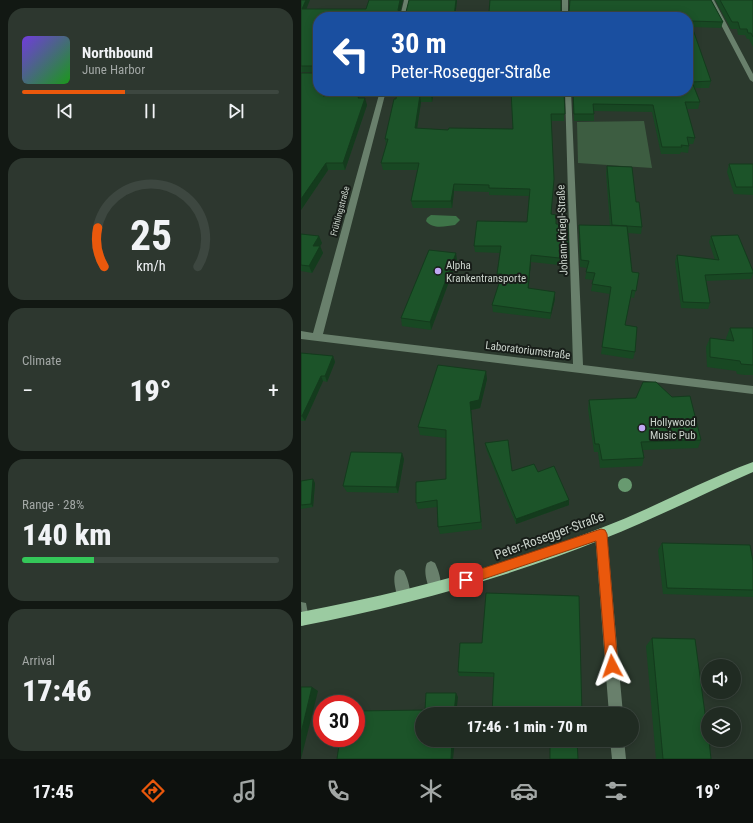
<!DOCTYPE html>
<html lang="en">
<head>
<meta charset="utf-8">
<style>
	:root { --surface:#202b22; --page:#2d372f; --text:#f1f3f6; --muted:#a2a7a5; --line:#3d4740; --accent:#ea580c }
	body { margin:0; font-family:"Roboto Condensed",sans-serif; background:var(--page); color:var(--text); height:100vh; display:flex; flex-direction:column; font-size:15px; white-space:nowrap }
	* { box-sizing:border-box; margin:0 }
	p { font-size:13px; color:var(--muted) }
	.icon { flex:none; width:22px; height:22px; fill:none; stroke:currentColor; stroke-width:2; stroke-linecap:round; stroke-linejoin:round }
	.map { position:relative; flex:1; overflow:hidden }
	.drawer { display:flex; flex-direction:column; gap:8px; padding:8px; background:#121813; width:301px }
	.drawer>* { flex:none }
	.hud { position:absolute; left:12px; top:12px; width:380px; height:84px; border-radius:16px; box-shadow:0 2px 10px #0003,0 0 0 1px var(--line); background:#1a4fa0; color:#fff; overflow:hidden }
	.tools { position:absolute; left:400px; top:659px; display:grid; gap:8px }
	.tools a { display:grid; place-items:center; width:40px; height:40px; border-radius:50%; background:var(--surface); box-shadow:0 2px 10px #0003,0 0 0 1px var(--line); font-size:20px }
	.speed { position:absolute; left:12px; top:695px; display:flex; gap:8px; font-size:20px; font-weight:700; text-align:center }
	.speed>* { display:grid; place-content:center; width:52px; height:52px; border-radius:50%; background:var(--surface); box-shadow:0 2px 10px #0003,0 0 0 1px var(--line); line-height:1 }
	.speed .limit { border:6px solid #d22; background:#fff; color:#111 }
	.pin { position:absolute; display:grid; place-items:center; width:34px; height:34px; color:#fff; margin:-17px; border-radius:8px; box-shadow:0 2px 6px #0006 }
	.me { position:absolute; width:44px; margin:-22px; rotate:356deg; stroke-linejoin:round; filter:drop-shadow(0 0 3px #0008) }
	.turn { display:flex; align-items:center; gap:14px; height:84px; padding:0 12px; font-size:18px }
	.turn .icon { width:52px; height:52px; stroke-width:2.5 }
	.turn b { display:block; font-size:28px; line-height:34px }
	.big { font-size:30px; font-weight:800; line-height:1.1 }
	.drawer .card { flex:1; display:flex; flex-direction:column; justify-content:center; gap:6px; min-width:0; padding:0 14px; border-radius:16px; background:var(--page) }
	.drawer .dial { align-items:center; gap:0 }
	.dial svg { height:104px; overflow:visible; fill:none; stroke:var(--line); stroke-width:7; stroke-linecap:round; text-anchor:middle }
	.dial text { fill:var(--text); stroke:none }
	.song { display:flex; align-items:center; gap:12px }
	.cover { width:48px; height:48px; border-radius:6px; background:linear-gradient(135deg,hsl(260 70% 55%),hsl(120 70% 35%)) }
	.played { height:4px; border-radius:2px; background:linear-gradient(90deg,var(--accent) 40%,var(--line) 40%) }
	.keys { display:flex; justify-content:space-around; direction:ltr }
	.heat { display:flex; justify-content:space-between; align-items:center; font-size:22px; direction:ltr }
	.charge { height:6px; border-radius:3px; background:linear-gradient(90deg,#34c759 28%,var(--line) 0) }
	.trip { position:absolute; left:114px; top:707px; width:224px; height:40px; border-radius:20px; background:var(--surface); box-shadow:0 2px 10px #0003,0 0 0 1px var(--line); font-weight:800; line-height:40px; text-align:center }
	.dock { display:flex; height:64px; justify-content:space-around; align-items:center; background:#0d110e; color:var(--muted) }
	.dock .icon { width:28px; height:28px }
	.dock .current { color:var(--accent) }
	.dock b { font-size:18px; color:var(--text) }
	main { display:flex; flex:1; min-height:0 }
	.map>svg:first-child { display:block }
	.green { fill:#3d5d41 }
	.water { fill:#3e7448 }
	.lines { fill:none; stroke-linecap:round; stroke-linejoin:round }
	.minor { fill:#69806c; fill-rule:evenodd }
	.major { fill:#9bcba1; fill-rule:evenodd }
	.tree { fill:#689a70 }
	.wall { fill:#184823 }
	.shaded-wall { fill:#143b1d }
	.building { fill:#1c5429; stroke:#143b1d }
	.route { fill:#ea580c; stroke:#983908 }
	.poi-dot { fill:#c0a8f4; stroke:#181e19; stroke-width:1.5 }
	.labels { text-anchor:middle; stroke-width:4; stroke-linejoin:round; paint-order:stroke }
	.far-street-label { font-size:9px; fill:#cbd4cc; stroke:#181e19 }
	.street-label { font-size:11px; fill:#cbd4cc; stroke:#181e19 }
	.poi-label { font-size:11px; fill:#cbd4cc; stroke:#181e19; text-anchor:start }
	.near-street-label { font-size:13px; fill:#cbd4cc; stroke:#181e19 }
</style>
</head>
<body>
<main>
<section class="drawer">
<div class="card">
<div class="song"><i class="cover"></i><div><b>Northbound</b><p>June Harbor</p></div></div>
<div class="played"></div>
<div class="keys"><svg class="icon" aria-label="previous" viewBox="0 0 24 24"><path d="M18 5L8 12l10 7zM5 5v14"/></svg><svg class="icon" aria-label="pause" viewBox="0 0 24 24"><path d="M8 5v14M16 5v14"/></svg><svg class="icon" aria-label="next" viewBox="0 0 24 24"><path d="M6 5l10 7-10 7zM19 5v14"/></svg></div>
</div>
<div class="card dial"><svg viewBox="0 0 100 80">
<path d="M14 69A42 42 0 1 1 86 69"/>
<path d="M14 69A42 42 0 0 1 9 39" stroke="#ea580c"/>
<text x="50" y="56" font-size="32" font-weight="700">25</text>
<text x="50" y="72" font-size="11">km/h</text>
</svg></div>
<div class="card"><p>Climate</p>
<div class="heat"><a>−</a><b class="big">19°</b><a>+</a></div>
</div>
<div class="card"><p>Range · 28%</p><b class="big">140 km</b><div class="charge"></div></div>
<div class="card"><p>Arrival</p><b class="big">17:46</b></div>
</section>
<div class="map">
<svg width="452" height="759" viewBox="0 0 452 759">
	<rect width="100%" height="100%" fill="#2b392d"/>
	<!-- green -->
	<path class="green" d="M343 121 351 168 277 163 276 122Z"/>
	<!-- water -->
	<path class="water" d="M130 215 155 216 159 220 154 225C145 226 132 230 125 221L126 218Z"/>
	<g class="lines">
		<!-- minor -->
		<path class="minor" d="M103 0H109L105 17H99Z
			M261 0H267V17H261Z
			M407 0H413L452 74V82L449 80Z
			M79 91H85L22 334 272 364 264 91H270L282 365 452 386V394L0 339V331L12 333Z
			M300 528 304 530 306 534 322 714H308L294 534 296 530Z
			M130 561 134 563C138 571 142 584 138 592L134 594 130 592C126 584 122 571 126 563Z
			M99 569 103 571C107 579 111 592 108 601L103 602 98 601C95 592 91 579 95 571Z
			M0 602 5 603 8 619 6 624 1 626Z
			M309 740H323L325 759H311Z"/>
		<!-- major -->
		<path class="major" d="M452 462V472C402 494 353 519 302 539 205 578 103 606 0 626V612C102 593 202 566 300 528 351 509 400 481 452 462Z"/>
	</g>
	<!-- trees -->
	<circle class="tree" cx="324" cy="485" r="7"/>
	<!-- wall -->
	<path class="wall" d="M0 0 6 9H65L102 0 99 12H105L108 0H156L154 17H17L27 96H58V98L66 105 44 170H27L0 210 15 72H0Z
		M189 0H260V11L261 12H268V0H410L422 22 420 28 391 27 410 81 408 88H394L399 102 397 109H386L394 138 392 144H388V146L387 153 380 152 379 154H360L351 112 293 111V121H273L272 91H387V17H188Z
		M414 0H452V47L448 39H446L444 35H437L436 29H430Z
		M133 91 131 102H120L116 128 147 130 212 129 210 94H191V91H263V121H250L251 214 268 259V266L230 262 227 289 254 299 249 319 192 312 191 305 199 281H197L196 274 199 253 174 252 173 246 226 222 228 196 188 195V192L153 191 151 208H112L110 201 117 170H82L80 163 85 144 84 139 95 99Z
		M428 164H452V195L433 194 426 172Z
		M306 166 335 202 341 227 340 234 327 233 331 272 338 273 333 298 329 297 324 325 334 352 332 359 300 354 309 294 290 291 292 280 284 279 286 268 279 267 278 232V225L309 226 305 173Z
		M0 234 21 243 19 246 22 253 11 273 0 271Z
		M410 236 452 271V274L450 279 405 281 409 303 407 309 380 308 374 262 376 255 414 260 408 242Z
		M156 260 130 330 101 326 100 318Z
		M429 328H452V375H444L436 374 435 371 406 367 405 347 409 338 425 340V338Z
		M0 353 32 356 34 362 26 382 22 381 4 421H0Z
		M186 379 179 408 170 410 181 529 139 534 137 527 136 507 117 509 115 503 145 479V438L119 435 117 427Z
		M288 400 400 440 397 448 342 450 343 458 341 466 299 468 297 452H293L287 409Z
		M184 443 211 471 237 472 268 505 215 524 185 449Z
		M103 459 97 493 46 492 42 486Z
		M0 481 14 483 12 507 0 509Z
		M361 543 452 561V597L362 594 357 550Z
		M351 638 410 759H355L345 646Z
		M159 643 281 714 193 677 158 676 157 672Z
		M249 740H276L277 759H249Z"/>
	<!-- shaded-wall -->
	<path class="shaded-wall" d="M5 0H9L3 15 1 9Z
		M99 0H102L98 17 97 10Z
		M155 0H156L154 17H153Z
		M25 91H30L24 103 22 96Z
		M131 91H133L131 102 130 95Z
		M119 95 120 102 115 135 114 128Z
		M64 98 66 105 44 170 42 163Z
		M25 163 27 170 0 210V199Z
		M153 184V191L151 208 150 201Z
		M18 236 21 243 15 253 12 246Z
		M19 246 22 253 11 273 8 266Z
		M155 253 156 260 130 330 129 322Z
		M230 255V262L227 295V288Z
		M254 292V299L249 319 250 313Z
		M32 356 34 362 26 382 24 376Z
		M185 371 186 379 179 408 170 410 181 529 169 402Z
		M20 376 22 381 4 421 1 416Z
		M101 453 103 459 97 493 95 487Z
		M12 479 14 483 12 507 10 504Z
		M268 500V505L215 524V519Z
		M11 687 17 691 0 759V733Z
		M155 693 157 697 155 714H153Z
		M151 740H154L152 759H150Z"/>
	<!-- building -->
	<path class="building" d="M0 0H5L1 9H65L68 0H99L97 10 98 12H105L108 0H155L153 17H17V91H25L22 96H58L57 98H64L42 163H25L0 199V73H15L17 67 15 66H0Z
		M189 0H260V11L261 12H268L269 0H410L422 22 389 21 410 81 391 82 399 102H384L394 138 386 137 388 146 380 145 381 147H361L352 105 292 104 293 114H273L272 91H387V17H192L193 12H188Z
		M419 0H452V37L450 33H447L446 29H439L437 22H431Z
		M96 91H131L130 95H119L114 128 147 130 148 128 212 129 210 91H263L264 114H250L253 179 250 214 255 215V224L267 225 268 259 230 255 227 288 254 292 250 313 191 305 201 274H196L200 246H173L176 221 226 222 229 189 188 188V185L153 184 150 201H110L118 163H80L87 139H84L93 99H95Z
		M428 164H452V187H435Z
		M306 166 331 167 335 202H338L341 227 311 225Z
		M278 225 326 226 331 272 338 273 335 291 331 290 324 325 336 327 334 352 301 347 310 287 291 284 294 273 285 272 288 261 280 260Z
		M0 234 18 236 12 246H19L8 266 0 265Z
		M437 235 452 271V273L404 275 409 303 382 302 376 255 418 260 410 236Z
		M128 250 155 253 129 322 100 318Z
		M429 328H452V365L440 364 439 361 409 357V338L433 341Z
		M0 353 32 356 24 376H20L1 416H0Z
		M137 365 185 371 178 400 169 402 180 522 137 527 136 500 115 503V482L145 479V430L117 427Z
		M342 382H355L371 397 389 396 400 440 340 442 343 458 301 460 298 444H294L288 400 335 398Z
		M207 440 211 471 233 464 237 472 253 466 268 500 215 519 184 443Z
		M50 452 101 453 95 487 42 486Z
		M12 479 10 504 0 505V481Z
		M361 543 449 545 452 561V590L366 588Z
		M185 593 278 596 281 714H191L193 673 157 672 159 643H181Z
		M351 638 394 639 407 736V740H408L410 759H362Z
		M0 687H11L0 733Z
		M125 693H155L153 714H121V740H151L150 759H36L39 738H55V711L124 710Z
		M249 740H276L277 759H249Z"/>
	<!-- route -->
	<path class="route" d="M300 529 304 530 306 534 317 666 315 670 311 672 307 670 305 666 295 541 165 585 161 584 159 580 161 576 165 574Z"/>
	<!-- markers -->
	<g class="poi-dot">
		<circle cx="137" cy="271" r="4"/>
		<circle cx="341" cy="428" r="4"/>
	</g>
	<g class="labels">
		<!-- far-street labels -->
		<g class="far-street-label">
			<text transform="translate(39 211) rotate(-75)" y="3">Frühlingstraße</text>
		</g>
		<!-- street labels -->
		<g class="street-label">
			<text transform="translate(261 230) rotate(-92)" y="4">Johann-Kriegl-Straße</text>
			<text transform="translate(227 350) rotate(7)" y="4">Laboratoriumstraße</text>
		</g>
		<!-- poi labels -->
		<g class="poi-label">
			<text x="145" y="269">Alpha<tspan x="145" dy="13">Krankentransporte</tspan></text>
			<text x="349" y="426">Hollywood<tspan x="349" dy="13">Music Pub</tspan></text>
		</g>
		<!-- near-street labels -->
		<g class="near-street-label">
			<text transform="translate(248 535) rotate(-20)" y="5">Peter-Rosegger-Straße</text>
		</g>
	</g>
</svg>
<div class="tools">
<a><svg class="icon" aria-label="sound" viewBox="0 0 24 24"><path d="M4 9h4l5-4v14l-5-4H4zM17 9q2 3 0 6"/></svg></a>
<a><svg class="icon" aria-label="layers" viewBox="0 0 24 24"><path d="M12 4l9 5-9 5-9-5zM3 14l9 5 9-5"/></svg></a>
</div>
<div class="speed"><div class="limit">30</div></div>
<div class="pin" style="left:165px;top:580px;background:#d93025"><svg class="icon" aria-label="arrive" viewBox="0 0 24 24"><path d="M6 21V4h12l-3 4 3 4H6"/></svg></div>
<svg class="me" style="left:311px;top:666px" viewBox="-20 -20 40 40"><path d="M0-17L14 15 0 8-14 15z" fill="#ea580c" stroke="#fff" stroke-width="4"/></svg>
<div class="trip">17:46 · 1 min · 70 m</div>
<div class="hud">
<div class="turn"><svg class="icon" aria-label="left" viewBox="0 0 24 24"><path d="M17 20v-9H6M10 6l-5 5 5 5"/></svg><div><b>30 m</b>Peter-Rosegger-Straße</div></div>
</div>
</div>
</main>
<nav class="dock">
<b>17:45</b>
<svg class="icon current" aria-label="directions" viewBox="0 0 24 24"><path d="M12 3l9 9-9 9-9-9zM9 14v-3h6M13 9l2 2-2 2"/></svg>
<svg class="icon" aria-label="music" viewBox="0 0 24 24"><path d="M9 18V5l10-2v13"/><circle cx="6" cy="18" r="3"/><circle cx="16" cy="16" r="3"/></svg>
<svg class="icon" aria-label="phone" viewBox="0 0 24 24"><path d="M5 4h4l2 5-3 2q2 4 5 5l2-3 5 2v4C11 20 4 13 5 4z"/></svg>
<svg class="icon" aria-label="climate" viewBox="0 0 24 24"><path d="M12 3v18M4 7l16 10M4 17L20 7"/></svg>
<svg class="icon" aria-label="car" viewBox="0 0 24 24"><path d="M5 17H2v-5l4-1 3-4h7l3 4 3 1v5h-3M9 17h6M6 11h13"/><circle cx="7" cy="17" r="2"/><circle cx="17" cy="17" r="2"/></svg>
<svg class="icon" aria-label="filters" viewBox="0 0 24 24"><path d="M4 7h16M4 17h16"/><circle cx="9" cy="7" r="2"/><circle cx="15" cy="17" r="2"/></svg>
<b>19°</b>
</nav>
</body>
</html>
